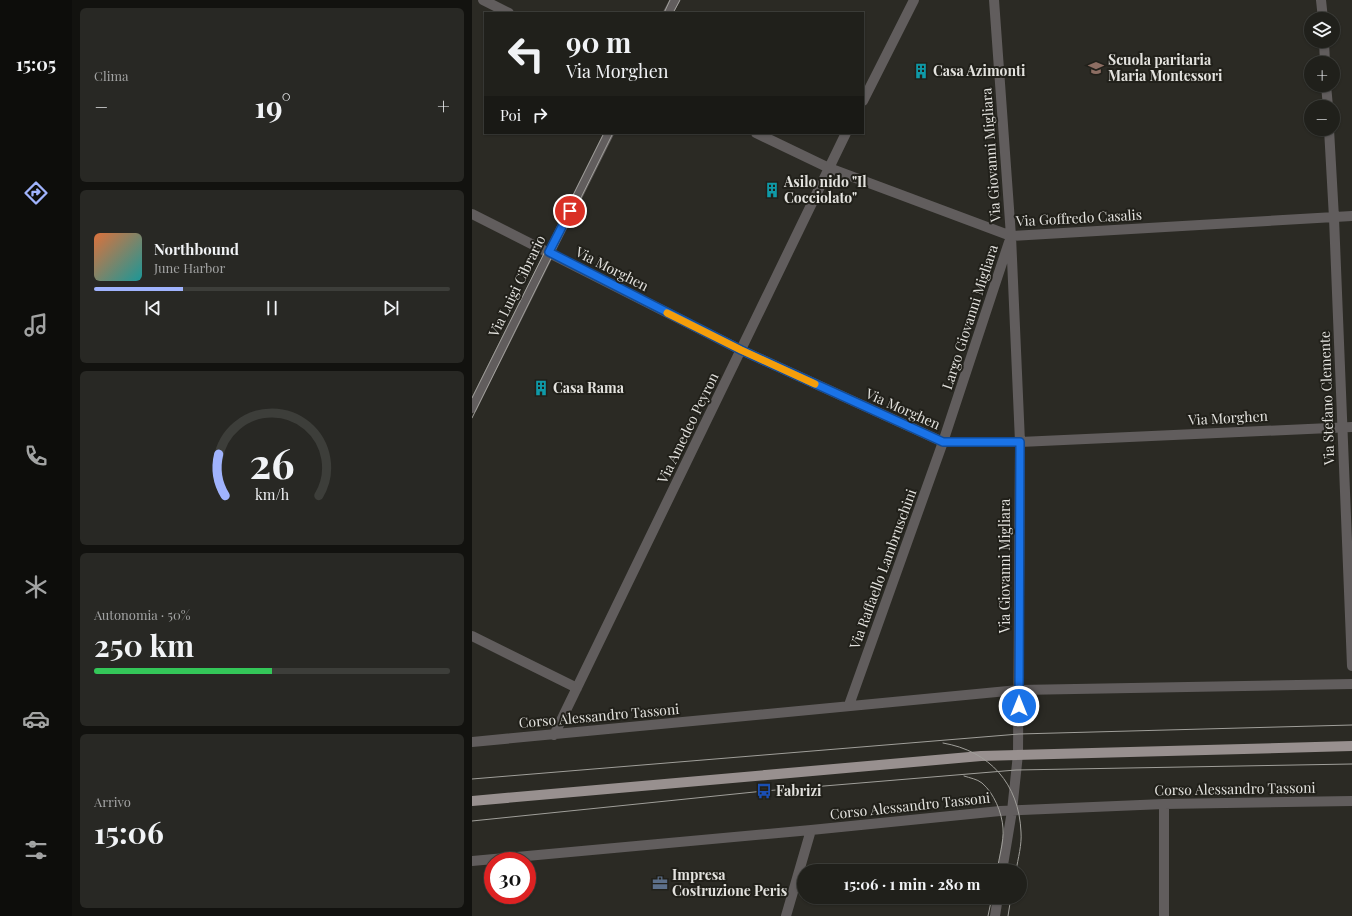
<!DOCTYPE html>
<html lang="it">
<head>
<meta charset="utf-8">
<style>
	:root { --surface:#20201b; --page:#282824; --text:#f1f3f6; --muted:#a2a3a3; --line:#3d3e3a; --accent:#a0b3fd }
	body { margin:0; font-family:"Playfair Display",serif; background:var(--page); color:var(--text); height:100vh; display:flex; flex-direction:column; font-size:15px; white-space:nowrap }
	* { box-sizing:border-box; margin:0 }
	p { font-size:13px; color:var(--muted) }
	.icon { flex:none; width:22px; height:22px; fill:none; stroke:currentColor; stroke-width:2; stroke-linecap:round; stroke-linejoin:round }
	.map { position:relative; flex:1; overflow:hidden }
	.sheet { display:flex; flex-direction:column; gap:8px; padding:8px; background:#12120f; width:400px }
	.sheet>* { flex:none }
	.banner { position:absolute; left:12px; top:12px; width:380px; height:122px; border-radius:0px; box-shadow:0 1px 3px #0004,0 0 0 1px var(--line); background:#20201b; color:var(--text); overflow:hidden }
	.tools { position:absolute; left:832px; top:12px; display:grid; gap:8px }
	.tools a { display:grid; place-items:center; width:36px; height:36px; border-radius:50%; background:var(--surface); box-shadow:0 1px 3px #0004,0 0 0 1px var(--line); font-size:20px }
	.speed { position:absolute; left:12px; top:852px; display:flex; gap:8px; font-size:20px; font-weight:700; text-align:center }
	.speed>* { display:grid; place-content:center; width:52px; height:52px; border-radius:50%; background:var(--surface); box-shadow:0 1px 3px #0004,0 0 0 1px var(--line); line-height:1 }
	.speed .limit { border:6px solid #d22; background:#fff; color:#111 }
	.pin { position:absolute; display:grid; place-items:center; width:34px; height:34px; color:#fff; margin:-17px; border:2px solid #fff; border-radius:50%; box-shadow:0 1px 4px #0007 }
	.me { position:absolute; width:44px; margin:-22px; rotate:0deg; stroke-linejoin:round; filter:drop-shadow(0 0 3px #0008) }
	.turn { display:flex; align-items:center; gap:14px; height:84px; padding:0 16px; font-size:18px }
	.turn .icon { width:52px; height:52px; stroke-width:2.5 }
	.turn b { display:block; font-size:28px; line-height:34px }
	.then { display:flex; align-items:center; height:38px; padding:0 16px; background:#0003; gap:8px; font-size:15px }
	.big { font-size:30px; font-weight:700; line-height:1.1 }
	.sheet .tile { flex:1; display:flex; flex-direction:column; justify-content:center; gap:6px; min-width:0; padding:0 14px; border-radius:6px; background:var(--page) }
	.sheet .dial { align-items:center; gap:0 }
	.dial svg { height:104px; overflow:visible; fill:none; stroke:var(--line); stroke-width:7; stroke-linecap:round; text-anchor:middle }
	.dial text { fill:var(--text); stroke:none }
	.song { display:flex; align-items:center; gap:12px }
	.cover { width:48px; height:48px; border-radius:6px; background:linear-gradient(135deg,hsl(20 70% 55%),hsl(180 70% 35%)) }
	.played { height:4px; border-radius:2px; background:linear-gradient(90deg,var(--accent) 25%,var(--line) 25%) }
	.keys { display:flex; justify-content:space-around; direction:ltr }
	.heat { display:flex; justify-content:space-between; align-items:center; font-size:22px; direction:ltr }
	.charge { height:6px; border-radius:3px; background:linear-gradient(90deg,#34c759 50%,var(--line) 0) }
	.trip { position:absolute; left:325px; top:864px; width:230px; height:40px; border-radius:20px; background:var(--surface); box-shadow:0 1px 3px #0004,0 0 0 1px var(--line); font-weight:700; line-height:40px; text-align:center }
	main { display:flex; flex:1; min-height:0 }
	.menu { display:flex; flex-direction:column; width:72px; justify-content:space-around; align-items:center; background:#0d0d0b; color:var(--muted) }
	.menu .icon { width:28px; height:28px }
	.menu .on { color:var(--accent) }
	.menu b { font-size:18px; color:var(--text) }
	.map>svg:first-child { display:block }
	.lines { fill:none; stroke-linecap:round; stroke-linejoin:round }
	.minor { stroke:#615d5d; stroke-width:10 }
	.major { stroke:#98908f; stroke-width:10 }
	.tram { stroke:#a09f9a; stroke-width:1 }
	.route-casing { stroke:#114b97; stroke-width:10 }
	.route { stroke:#1a73e8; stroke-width:7 }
	.slow { stroke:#f59e0b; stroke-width:7 }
	.labels { text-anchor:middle; stroke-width:4; stroke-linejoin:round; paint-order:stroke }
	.poi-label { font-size:14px; font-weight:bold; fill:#e3e2de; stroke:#21201a; text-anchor:start }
	.street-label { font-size:14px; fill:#e3e2de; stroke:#21201a }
</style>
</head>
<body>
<main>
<nav class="menu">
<b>15:05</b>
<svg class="icon on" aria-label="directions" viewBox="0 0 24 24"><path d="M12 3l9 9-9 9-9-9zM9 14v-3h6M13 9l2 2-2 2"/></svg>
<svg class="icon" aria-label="music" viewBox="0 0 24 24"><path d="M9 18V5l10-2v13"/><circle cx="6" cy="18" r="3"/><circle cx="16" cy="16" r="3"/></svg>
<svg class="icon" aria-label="phone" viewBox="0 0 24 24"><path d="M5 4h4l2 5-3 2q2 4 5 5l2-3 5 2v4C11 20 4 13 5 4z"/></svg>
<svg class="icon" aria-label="climate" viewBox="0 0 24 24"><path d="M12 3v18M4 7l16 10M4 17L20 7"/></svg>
<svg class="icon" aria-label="car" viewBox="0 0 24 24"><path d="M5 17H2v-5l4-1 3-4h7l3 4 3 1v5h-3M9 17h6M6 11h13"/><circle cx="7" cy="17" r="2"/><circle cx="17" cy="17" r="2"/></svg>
<svg class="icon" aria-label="filters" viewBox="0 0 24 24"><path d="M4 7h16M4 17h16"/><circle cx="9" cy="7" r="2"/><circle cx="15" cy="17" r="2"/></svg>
</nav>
<section class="sheet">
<div class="tile"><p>Clima</p>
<div class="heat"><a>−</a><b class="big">19°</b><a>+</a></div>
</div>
<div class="tile">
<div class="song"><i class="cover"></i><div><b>Northbound</b><p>June Harbor</p></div></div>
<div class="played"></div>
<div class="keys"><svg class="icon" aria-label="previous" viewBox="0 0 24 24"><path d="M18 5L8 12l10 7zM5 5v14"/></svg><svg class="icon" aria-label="pause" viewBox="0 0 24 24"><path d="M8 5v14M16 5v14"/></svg><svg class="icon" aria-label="next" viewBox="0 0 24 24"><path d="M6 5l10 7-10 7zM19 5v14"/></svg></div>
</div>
<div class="tile dial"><svg viewBox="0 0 100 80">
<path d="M14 69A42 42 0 1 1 86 69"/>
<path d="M14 69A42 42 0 0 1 9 37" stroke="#a0b3fd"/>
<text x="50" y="56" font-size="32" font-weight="700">26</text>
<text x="50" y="72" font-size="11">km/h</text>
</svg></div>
<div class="tile"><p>Autonomia · 50%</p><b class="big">250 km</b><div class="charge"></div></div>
<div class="tile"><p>Arrivo</p><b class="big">15:06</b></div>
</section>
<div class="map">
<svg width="880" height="916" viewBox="0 0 880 916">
	<rect width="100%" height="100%" fill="#2b2a24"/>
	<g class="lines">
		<!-- minor -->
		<path class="minor" d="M11 0 37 13
			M522 0 539 236 548 442 546 754 540 811 530 871
			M849 0 851 19
			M196 13 203 0
			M852 41 853 63
			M854 85 856 107
			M391 101 442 0
			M857 129 862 218 880 666
			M284 133 357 168 539 236 880 216
			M0 214 269 350 471 442H548L880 427
			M0 408 137 133
			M0 636 105 688
			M377 705 471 442 537 242
			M82 735 374 133
			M0 742 547 690 880 684
			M692 804V916
			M0 861 339 830 528 811 692 804 880 801
			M314 916 339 830
			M523 916 526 897"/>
		<!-- major -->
		<path class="major" d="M0 801 509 756 880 746"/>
		<!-- tram -->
		<path class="tram" d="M192 13 198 0
			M201 13 208 0
			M0 398 132 133
			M0 418 141 133
			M471 743C518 751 547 784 549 832 550 845 546 858 544 871
			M492 776C498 778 505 779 510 783 522 793 530 813 531 828 532 842 527 857 525 871
			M0 779 547 734 880 725
			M0 821 292 791 544 770 880 764
			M516 916 520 897
			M536 916 539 897"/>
	</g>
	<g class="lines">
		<!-- route casing -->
		<g class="route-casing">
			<path id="route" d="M98 211 77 252 269 350 471 442H548L547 706"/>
		</g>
		<!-- route -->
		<use href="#route" class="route"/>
		<!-- slow -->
		<path class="slow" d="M195 313 269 350 343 384"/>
	</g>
	<!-- icons -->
	<defs>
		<g id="school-bare" transform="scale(1.2)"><path d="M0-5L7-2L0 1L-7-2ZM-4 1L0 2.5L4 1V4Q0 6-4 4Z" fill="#8d6e63" stroke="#21201a" stroke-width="2.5" paint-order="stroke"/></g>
		<g id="building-bare" transform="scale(1.2)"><path d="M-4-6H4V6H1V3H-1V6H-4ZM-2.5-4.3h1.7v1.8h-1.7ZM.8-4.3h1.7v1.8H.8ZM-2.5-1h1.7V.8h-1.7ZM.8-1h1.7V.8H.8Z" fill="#0f9aa8" stroke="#21201a" stroke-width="2.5" paint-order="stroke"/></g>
		<g id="bus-bare" transform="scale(1.2)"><path d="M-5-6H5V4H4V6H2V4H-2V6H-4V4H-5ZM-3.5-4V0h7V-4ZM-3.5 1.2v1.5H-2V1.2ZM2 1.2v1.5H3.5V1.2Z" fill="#1a4fb4" stroke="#21201a" stroke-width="2.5" paint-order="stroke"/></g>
		<g id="office-bare" transform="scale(1.2)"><path d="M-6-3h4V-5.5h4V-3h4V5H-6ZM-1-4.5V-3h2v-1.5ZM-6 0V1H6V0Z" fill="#5c6f8a" stroke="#21201a" stroke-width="2.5" paint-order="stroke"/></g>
	</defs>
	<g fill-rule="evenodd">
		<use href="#school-bare" x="624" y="68"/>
		<use href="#building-bare" x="449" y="71"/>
		<use href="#building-bare" x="300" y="190"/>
		<use href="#building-bare" x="69" y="388"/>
		<use href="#bus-bare" x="292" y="791"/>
		<use href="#office-bare" x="188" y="883"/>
	</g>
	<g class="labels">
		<!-- poi labels -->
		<g class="poi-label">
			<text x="636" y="65">Scuola paritaria<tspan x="636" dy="16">Maria Montessori</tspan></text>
			<text x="461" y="76">Casa Azimonti</text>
			<text x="312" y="187">Asilo nido "Il<tspan x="312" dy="16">Cocciolato"</tspan></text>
			<text x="81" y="393">Casa Rama</text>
			<text x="304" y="796">Fabrizi</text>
			<text x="200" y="880">Impresa<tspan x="200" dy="16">Costruzione Peris</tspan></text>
		</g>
		<!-- street labels -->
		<g class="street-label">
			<text transform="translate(519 155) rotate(-94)" y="5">Via Giovanni Migliara</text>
			<text transform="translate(607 218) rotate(-3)" y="5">Via Goffredo Casalis</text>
			<text transform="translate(140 269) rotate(27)" y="5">Via Morghen</text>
			<text transform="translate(45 286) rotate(-64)" y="5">Via Luigi Cibrario</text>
			<text transform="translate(498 317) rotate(-72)" y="5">Largo Giovanni Migliara</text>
			<text transform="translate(855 398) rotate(-92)" y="5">Via Stefano Clemente</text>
			<text transform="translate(431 409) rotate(24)" y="5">Via Morghen</text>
			<text transform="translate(756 418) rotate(-3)" y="5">Via Morghen</text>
			<text transform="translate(216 428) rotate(-64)" y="5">Via Amedeo Peyron</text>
			<text transform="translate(533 566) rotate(-90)" y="5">Via Giovanni Migliara</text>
			<text transform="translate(411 569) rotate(-70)" y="5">Via Raffaello Lambruschini</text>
			<text transform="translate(127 716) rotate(-5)" y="5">Corso Alessandro Tassoni</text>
			<text transform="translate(763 789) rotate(-1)" y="5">Corso Alessandro Tassoni</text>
			<text transform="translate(438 806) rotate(-6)" y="5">Corso Alessandro Tassoni</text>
		</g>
	</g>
</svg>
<div class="tools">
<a><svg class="icon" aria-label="layers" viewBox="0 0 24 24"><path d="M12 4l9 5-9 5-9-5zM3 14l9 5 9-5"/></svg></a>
<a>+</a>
<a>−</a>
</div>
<div class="speed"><div class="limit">30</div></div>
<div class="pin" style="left:98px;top:211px;background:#d93025"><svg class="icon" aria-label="arrive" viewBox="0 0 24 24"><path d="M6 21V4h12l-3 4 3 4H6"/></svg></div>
<svg class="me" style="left:547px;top:706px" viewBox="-20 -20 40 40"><circle r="17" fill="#1a73e8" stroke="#fff" stroke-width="3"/><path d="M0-11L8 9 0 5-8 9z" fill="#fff"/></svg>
<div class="trip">15:06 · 1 min · 280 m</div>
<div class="banner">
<div class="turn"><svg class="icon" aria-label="left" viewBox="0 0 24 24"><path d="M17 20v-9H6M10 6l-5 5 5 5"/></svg><div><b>90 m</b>Via Morghen</div></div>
<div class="then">Poi<svg class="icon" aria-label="right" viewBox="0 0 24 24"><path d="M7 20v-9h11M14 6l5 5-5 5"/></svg></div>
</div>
</div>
</main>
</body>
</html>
